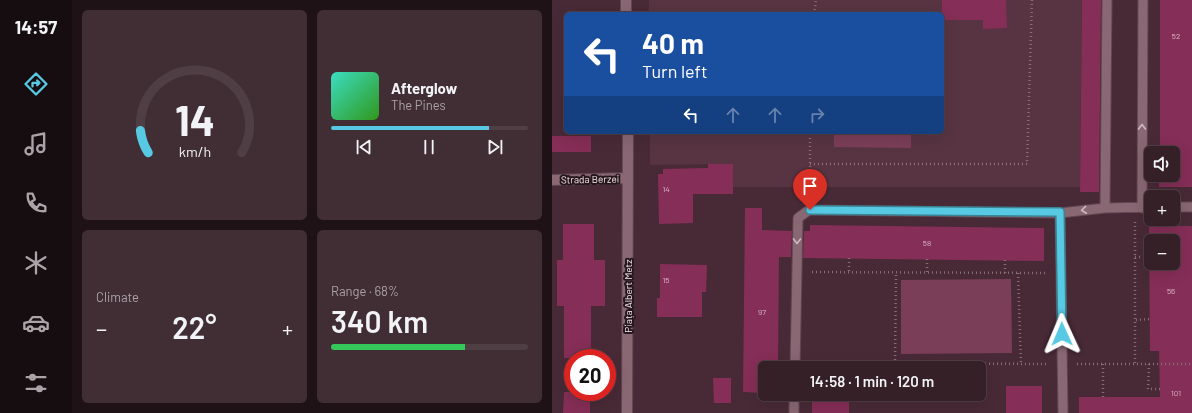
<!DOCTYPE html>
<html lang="en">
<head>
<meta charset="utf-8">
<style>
	:root { --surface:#362028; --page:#412d34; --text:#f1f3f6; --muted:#aaa3a8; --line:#503e45; --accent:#58c9e3 }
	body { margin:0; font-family:Barlow,sans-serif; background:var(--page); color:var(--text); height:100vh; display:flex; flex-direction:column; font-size:15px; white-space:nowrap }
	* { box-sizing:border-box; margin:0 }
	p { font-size:13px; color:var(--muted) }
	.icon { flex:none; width:22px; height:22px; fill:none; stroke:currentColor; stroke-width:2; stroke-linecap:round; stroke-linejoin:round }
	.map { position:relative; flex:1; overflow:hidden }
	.side { display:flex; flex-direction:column; gap:10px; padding:10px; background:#1e1216; width:480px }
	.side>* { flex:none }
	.top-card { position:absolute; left:12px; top:12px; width:380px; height:122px; border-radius:6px; box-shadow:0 4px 16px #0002,0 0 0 1px var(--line); background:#1a4fa0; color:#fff; overflow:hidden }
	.controls { position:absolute; left:592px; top:146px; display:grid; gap:8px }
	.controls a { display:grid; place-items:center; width:36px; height:36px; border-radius:6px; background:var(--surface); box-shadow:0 4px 16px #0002,0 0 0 1px var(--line); font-size:20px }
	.speed { position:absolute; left:12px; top:349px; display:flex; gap:8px; font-size:20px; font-weight:700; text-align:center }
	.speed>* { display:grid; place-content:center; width:52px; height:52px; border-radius:50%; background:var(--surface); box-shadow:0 4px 16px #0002,0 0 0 1px var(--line); line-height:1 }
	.speed .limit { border:6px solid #d22; background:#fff; color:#111 }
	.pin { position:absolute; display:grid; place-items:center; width:34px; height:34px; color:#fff; margin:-41px -17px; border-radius:50% 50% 50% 0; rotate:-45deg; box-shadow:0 0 4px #0007 }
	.pin .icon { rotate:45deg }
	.me { position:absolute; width:44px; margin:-22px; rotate:359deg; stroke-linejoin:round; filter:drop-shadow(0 0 3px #0008) }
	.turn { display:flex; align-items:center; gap:14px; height:84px; padding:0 12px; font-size:18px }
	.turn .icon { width:52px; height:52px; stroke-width:2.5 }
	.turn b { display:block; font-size:28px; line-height:34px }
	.lanes { display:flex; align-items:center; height:38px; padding:0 12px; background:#0003; justify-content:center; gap:20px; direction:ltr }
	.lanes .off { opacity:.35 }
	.big { font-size:30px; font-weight:600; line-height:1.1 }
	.side .tile { flex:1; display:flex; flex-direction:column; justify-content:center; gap:6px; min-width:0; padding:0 14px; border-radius:6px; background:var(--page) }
	.side .dial { align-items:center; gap:0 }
	.dial svg { height:104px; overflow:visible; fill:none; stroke:var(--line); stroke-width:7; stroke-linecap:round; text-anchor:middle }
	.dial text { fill:var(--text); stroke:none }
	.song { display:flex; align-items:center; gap:12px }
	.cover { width:48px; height:48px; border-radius:6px; background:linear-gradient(135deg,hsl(170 70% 55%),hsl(110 70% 35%)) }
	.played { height:4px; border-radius:2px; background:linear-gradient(90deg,var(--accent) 80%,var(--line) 80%) }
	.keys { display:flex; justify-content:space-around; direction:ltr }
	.heat { display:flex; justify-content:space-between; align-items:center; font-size:22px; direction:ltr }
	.charge { height:6px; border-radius:3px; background:linear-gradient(90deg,#34c759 68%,var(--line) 0) }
	.side .tiles { flex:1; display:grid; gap:10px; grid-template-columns:repeat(2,1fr) }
	.trip { position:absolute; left:206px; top:361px; width:228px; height:40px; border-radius:6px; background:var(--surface); box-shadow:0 4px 16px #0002,0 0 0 1px var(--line); font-weight:600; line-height:40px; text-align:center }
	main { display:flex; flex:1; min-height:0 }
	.menu { display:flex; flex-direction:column; width:72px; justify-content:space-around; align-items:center; background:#160d10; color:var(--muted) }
	.menu .icon { width:28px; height:28px }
	.menu .current { color:var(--accent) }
	.menu b { font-size:18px; color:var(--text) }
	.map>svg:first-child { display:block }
	.built { fill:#583442 }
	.green { fill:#7b3e58 }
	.building { fill:#852e57; fill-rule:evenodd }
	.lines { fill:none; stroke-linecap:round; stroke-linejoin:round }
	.service-casing { stroke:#624853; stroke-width:11 }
	.minor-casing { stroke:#624853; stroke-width:12 }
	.path { stroke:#876c76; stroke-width:2.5; stroke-dasharray:1 3; stroke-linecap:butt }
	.service { stroke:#896773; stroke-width:9 }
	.minor { stroke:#896773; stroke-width:10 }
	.oneway { stroke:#d0b8c0 }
	.route-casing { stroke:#398394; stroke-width:10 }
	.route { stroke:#58c9e3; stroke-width:7 }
	.labels { text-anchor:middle; stroke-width:4; stroke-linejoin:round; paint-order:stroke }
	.number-label { font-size:8px; fill:#dab6c5 }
	.street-label { font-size:10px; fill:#f7e3ea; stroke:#25181d }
</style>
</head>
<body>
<main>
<nav class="menu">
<b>14:57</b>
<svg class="icon current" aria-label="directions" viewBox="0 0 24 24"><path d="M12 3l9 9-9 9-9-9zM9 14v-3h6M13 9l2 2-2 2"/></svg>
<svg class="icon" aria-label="music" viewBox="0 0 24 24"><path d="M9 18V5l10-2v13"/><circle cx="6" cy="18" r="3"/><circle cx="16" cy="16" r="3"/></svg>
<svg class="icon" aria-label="phone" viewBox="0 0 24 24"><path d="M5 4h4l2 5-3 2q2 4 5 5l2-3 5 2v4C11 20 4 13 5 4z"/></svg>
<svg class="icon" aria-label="climate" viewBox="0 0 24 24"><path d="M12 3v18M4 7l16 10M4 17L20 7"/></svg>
<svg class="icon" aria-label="car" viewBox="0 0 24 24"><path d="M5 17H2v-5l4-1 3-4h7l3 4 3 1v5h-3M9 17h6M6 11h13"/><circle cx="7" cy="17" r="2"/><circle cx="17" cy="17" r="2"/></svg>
<svg class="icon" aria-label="filters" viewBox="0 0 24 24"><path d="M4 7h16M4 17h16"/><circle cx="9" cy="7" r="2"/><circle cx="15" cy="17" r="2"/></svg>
</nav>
<section class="side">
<div class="tiles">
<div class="tile dial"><svg viewBox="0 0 100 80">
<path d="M14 69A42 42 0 1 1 86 69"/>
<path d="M14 69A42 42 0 0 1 8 52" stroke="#58c9e3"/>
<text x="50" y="56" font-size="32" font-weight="700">14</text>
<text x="50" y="72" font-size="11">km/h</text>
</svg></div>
<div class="tile">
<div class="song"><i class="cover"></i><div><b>Afterglow</b><p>The Pines</p></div></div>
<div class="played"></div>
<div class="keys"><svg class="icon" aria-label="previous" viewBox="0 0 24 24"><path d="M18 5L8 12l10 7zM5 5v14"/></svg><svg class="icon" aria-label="pause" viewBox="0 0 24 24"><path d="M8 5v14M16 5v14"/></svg><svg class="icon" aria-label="next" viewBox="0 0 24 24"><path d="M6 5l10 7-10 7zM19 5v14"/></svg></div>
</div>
<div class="tile"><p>Climate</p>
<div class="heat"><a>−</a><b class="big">22°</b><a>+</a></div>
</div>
<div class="tile"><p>Range · 68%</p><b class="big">340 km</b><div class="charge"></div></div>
</div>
</section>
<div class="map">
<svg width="640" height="413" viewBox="0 0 640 413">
	<rect width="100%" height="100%" fill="#482a36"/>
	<!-- built -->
	<path class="built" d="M97 0H530L528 187H181V164L98 165V132H390V14H97Z"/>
	<!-- green -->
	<path class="green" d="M282 132H359V148L282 147Z
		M459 279 460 353 349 354V280Z"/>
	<!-- building -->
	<path class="building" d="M390 0H454L455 28 431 29V20H390Z
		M530 0H549L547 192H528Z
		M608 0H640V187H607V175H621V153H608Z
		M0 136H39V152H0Z
		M156 164H181V194H141V223L107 224 106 174H111V169L156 168Z
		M193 208H210V230L240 231 239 257H227L226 368H213V393L191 392Z
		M11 224H42V260H53V306H39V358H12V306H5V260H11Z
		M258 225 492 228V261L251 258 252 231H258Z
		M597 226H640V413H527V397H608L607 351H598ZM599 241H621V263H599Z
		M108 264 155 265 154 292H150V317H105V298H108Z
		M161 378H179V403H162Z
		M454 386H490V413H454Z
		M12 392H38V413H11Z
		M260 394H297V413H260Z"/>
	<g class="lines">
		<!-- service casing -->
		<g class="service-casing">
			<path id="service" d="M621 207H640
				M553 208 555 0
				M590 208 591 0
				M508 213 511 413
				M243 368 246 218 257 210 508 213 553 208 599 207
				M242 413V394"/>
		</g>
		<!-- minor casing -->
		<g class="minor-casing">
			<path id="minor" d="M74 0V14
				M0 180 76 178
				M75 413 76 132"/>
		</g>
		<!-- path -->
		<path class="path" d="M262 14 264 0
			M258 164H475L480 0
			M258 195V132
			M583 222V364
			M583 257H597
			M297 258V272
			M375 259V272
			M453 260V273
			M260 272 495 273
			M466 273 469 364
			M584 320 598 319
			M257 363 496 364
			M343 364 344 272
			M525 364H640
			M551 364V397
			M597 364 596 389H608"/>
		<!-- service -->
		<use href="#service" class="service"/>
		<!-- minor -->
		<use href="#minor" class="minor"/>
	</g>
	<!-- one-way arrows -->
	<defs><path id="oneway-chevron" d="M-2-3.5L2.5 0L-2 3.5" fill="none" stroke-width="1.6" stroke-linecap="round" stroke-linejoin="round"/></defs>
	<g class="oneway">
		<use href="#oneway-chevron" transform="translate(590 127) rotate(-90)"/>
		<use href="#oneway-chevron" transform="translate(532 210) rotate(174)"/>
		<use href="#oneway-chevron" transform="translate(245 241) rotate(91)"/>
	</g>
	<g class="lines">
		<!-- route casing -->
		<g class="route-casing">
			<path id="route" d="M258 210 508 212 510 334"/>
		</g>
		<!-- route -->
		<use href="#route" class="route"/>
	</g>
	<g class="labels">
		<!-- number labels -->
		<g class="number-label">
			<text x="624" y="39">52</text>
			<text x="114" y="192">14</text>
			<text x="375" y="246">58</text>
			<text x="114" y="283">15</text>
			<text x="619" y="294">56</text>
			<text x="210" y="315">97</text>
			<text x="624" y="396">101</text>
		</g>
		<!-- street labels -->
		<g class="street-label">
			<text transform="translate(38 179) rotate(-1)" y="4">Strada Berzei</text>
			<text transform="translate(76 296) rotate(-90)" y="4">Piața Albert Metz</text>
		</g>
	</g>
</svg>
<div class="controls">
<a><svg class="icon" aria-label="sound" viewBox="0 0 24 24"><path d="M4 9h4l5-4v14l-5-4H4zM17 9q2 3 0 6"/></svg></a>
<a>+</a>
<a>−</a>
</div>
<div class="speed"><div class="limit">20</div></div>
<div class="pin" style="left:258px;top:210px;background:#d93025"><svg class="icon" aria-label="arrive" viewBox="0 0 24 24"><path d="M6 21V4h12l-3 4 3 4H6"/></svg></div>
<svg class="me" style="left:510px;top:334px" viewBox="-20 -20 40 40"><path d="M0-17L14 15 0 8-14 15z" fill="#58c9e3" stroke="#fff" stroke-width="4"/></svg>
<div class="trip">14:58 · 1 min · 120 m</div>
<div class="top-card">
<div class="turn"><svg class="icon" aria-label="left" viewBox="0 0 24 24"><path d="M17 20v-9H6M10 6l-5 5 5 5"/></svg><div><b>40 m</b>Turn left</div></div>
<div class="lanes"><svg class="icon" aria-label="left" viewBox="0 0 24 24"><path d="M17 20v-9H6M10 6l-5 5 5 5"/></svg><svg class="icon off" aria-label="ahead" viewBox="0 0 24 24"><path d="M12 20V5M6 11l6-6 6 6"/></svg><svg class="icon off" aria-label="ahead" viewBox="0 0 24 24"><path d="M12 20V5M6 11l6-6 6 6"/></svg><svg class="icon off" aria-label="right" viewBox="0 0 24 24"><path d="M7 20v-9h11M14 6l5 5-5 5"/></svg></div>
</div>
</div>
</main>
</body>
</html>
